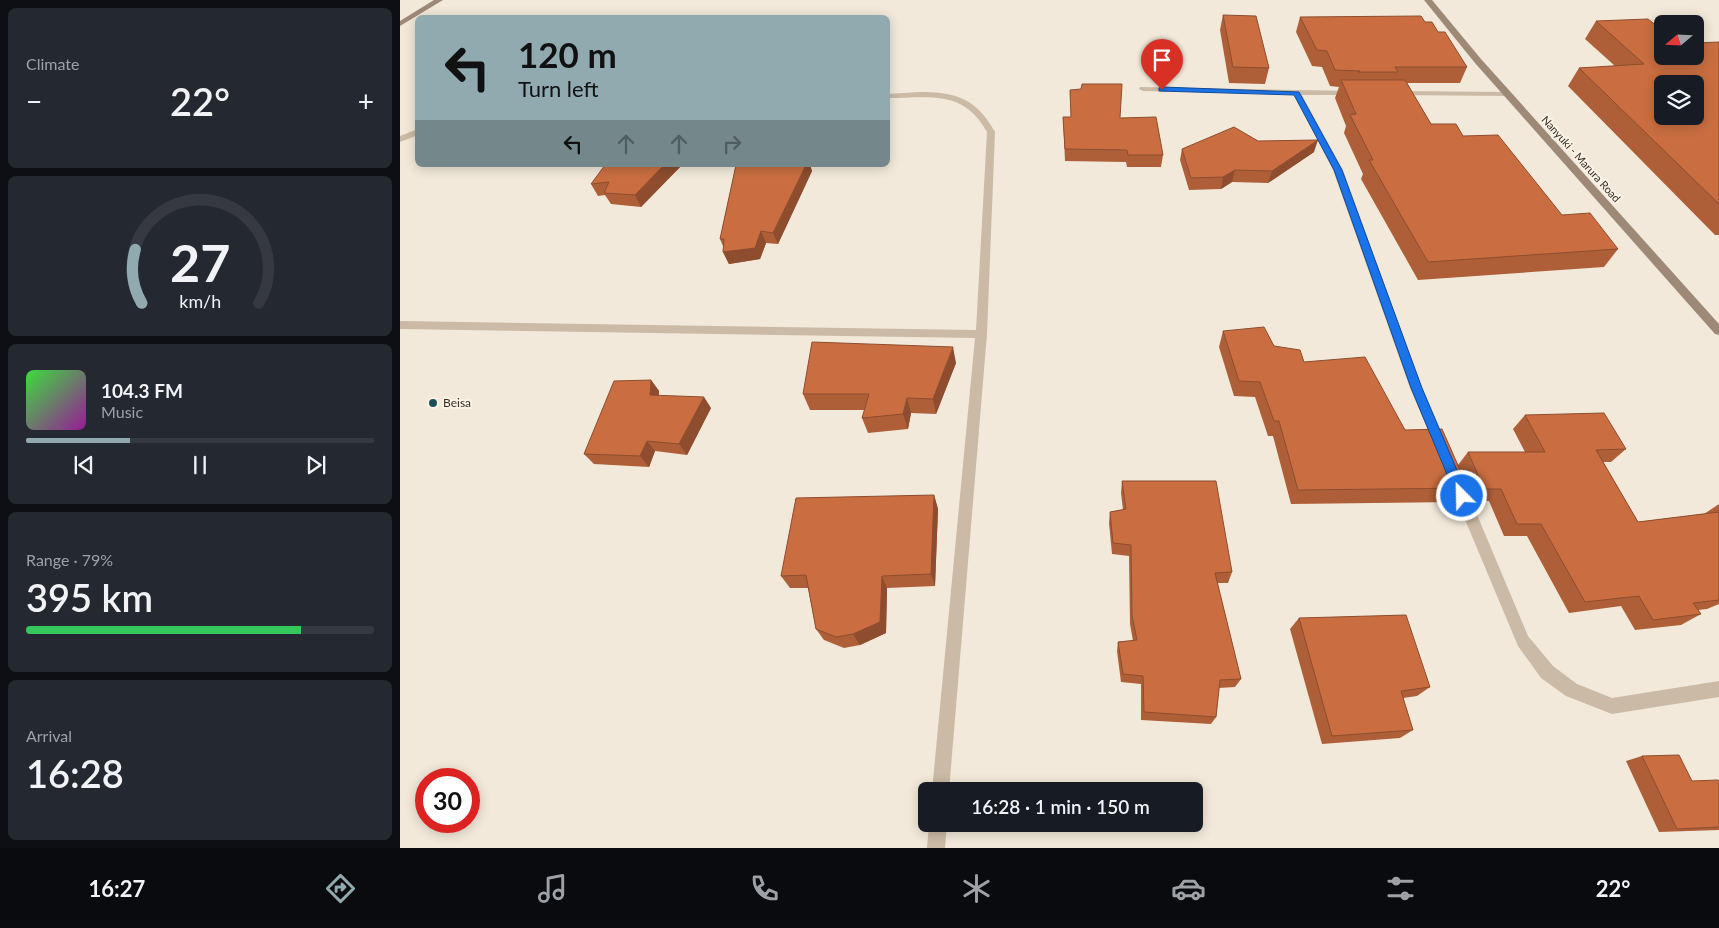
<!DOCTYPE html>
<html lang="en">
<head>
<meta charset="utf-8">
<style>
	:root { --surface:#171b24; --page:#242831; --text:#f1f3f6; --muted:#9ea1a6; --line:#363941; --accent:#91aaaf }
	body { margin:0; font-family:Lato,sans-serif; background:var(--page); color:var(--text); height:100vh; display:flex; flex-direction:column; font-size:19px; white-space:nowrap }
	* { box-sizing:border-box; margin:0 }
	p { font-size:16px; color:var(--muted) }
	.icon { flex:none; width:28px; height:28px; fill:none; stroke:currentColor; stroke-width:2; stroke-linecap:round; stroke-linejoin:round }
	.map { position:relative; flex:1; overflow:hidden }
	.drawer { display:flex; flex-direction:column; gap:8px; padding:8px; background:#0d0f14; width:400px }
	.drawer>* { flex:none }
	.hud { position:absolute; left:15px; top:15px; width:475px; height:152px; border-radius:8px; box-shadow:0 2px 12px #0003; background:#91aaaf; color:#111; overflow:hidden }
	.needle { width:32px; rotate:251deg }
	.buttons { position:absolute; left:1254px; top:15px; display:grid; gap:10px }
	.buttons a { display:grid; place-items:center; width:50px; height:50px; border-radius:8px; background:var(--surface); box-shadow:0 2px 12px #0003; font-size:25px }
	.speed { position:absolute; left:15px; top:768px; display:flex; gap:10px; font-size:25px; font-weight:700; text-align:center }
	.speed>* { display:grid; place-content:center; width:65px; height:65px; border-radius:50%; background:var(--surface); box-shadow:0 2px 12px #0003; line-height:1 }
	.speed .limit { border:8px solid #d22; background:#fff; color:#111 }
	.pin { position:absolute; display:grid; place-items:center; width:42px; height:42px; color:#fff; margin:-51px -21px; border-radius:50% 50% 50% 0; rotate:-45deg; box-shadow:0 0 5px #0007 }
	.pin .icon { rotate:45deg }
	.me { position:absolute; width:55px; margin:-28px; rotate:337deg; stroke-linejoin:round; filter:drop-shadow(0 0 4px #0008) }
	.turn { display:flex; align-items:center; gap:18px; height:105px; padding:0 20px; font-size:22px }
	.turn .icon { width:65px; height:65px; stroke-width:2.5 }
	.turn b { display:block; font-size:35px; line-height:42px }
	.lanes { display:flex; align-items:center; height:48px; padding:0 20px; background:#0003; justify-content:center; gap:25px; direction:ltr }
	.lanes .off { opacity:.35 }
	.big { font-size:38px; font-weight:600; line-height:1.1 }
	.drawer .card { flex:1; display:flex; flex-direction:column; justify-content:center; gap:8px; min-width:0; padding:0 18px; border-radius:8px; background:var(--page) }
	.drawer .dial { align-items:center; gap:0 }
	.dial svg { height:130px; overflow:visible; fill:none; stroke:var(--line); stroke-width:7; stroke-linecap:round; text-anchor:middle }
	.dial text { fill:var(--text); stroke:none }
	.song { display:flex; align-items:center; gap:15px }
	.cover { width:60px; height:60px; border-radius:8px; background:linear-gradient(135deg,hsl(120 70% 55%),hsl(300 70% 35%)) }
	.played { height:5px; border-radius:2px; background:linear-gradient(90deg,var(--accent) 30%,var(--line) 30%) }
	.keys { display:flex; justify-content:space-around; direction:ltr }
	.heat { display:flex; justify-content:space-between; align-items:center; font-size:28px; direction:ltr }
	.charge { height:8px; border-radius:4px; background:linear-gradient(90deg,#34c759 79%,var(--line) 0) }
	.trip { position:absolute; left:518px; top:782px; width:285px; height:50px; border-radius:8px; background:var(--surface); box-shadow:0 2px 12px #0003; font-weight:600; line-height:50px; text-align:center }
	.menu { display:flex; height:80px; justify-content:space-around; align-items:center; background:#090b0e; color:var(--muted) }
	.menu .icon { width:35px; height:35px }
	.menu .selected { color:var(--accent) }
	.menu b { font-size:22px; color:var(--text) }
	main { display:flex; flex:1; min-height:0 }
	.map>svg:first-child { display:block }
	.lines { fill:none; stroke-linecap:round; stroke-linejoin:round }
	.street { fill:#cbbaa5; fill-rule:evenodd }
	.secondary { fill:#9e8977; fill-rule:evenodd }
	.wall { fill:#ae5f38 }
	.shaded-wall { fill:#8d4d2e }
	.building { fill:#ca6e41; stroke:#8d4d2e; fill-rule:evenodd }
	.route { fill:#1a73e8; stroke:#114b97 }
	.poi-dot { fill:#1b5059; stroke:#faf3e6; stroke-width:2 }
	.labels { text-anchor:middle; stroke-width:4; stroke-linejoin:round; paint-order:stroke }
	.far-street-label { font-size:11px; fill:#362d27; stroke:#faf3e6 }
	.poi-label { font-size:12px; fill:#362d27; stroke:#faf3e6; text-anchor:start }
</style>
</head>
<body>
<main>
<section class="drawer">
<div class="card"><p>Climate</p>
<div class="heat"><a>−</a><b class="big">22°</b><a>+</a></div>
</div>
<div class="card dial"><svg viewBox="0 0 100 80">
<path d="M14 69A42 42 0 1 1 86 69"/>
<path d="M14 69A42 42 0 0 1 10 36" stroke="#91aaaf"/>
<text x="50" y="56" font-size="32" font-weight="700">27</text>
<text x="50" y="72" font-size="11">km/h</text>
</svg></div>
<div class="card">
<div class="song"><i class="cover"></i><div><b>104.3 FM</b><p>Music</p></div></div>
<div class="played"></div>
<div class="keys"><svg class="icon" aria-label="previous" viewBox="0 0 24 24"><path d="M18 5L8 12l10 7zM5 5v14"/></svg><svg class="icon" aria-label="pause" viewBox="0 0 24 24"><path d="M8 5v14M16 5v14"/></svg><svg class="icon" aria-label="next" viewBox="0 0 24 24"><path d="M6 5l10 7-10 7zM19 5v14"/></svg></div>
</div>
<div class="card"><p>Range · 79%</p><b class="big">395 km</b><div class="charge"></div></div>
<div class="card"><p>Arrival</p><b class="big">16:28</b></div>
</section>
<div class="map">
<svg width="1319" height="848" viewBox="0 0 1319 848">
	<rect width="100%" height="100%" fill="#f2e9da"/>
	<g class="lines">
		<!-- street -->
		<path class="street" d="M740 87 955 91 956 93 952 95H902L943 170 1022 388 1046 444 1045 448H1035L1034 444 1010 388 933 170 894 94 743 91 739 89Z
			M994 91 1107 92 1111 94 1107 96 997 95 993 93Z
			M519 92C556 92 576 98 595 132L587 334 549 791H532L575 338 0 329V321L576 330 587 132C563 89 530 98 488 98V94Z
			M18 129V135L0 142V136Z
			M1055 473 1060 475 1062 479 1128 636 1153 666 1177 684 1212 698 1319 681V697L1212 714 1166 696 1141 678 1118 646 1048 479 1050 475Z
			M529 824H547L545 848H527Z"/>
		<!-- secondary -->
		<path class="secondary" d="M34 0H43L0 26V21Z
			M1024 0H1032L1081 59 1319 324V335L1315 334 1075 63Z"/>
	</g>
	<!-- wall -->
	<path class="wall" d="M823 15 869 68 865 84 829 83 820 30Z
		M900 17 1025 22 1038 32 1067 67 1060 83H1007L1031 124 1063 136 1162 215 1218 249 1204 267 1018 280 961 179 963 174 944 133 946 126 935 98 939 87 930 86 922 67 912 66 896 32Z
		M1196 21 1262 56 1319 42V235H1315L1168 86 1179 68 1215 66 1185 39Z
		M670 90 720 118 763 155 761 167H727L726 162 665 161 663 117H671Z
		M858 141 914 152 868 183 832 182 821 189 789 190 780 160 782 149Z
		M336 165H410L412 171 378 244 366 243 360 259 329 264 323 252V246L320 239Z
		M281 166 241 207 211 204 205 195 198 196 191 184Z
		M823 331 874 346 904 362 1058 465 1068 452H1125L1113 429 1125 415 1226 449 1211 462H1203L1238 522 1304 514 1319 504V604L1307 609 1298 610 1301 614 1281 625 1235 630 1221 606 1169 613 1127 536H1104L1089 501H1072L1067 489 1056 502 891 504 873 436H868L855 397 834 396 819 347Z
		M556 363 536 414 511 413 508 429 468 433 462 418 465 410H410L403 394Z
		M251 380 259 391V396L311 408 287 455 255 451 249 467 194 464 184 454Z
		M722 481 832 572 828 583H817L841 679 835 687 819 688 816 717 811 724 741 720V684L721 682 717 651 718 642 733 641 730 624 729 556 712 554 709 523 710 512 723 510 721 493Z
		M534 495 538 509 535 586 487 588 486 633 460 645 444 648 424 640 416 629 408 588H390L381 576Z
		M899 618 1030 687 1017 696 1003 698 1013 730 1000 738 922 744 890 629Z
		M1242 756 1292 781 1319 782V830L1259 832 1226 761Z"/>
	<!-- shaded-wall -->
	<path class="shaded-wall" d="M918 140 914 152 868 183 872 171Z
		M264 165H281V166L241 207 235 195Z
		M406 165H410L412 171 378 244 373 233Z
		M835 170 832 182 821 189 823 177Z
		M361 231 366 243 360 259 329 264 323 252Z
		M553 347 556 363 536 414 533 399Z
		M251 380 259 391 258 406 250 395Z
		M304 397 311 408 287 455 279 444Z
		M507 398 511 413 508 429 503 414Z
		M247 441 255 451 249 467 240 456Z
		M534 495 538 509 535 586 531 574Z
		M482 576 487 588 486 633 460 645 453 634Z"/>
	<!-- building -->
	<path class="building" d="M823 15 856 16 869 68 833 67Z
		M1021 16 1025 22H1032L1038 32H1045L1067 67H995L998 72H958L960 71 935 70 927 51 917 50 900 17Z
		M1248 19 1262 30V56H1295V43L1319 42V204L1179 68 1244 64 1196 21ZM1262 84H1295V116H1262Z
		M941 80H1005L1031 124H1056L1063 136 1098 135 1162 215 1190 213 1218 249 1028 262 969 160H973L950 115 956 114Z
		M682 84H722L720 118 756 117 763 155H728L727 150 665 149 663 117H671L670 90 681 89Z
		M834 127 858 141 918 140 872 171 835 170 823 177 791 178 782 149Z
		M205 165H264L235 195 204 193 209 182 191 184Z
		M336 165H406L373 233 361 231 355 248 323 252 324 239H320Z
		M864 327 874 346 900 350 904 362 965 357 1005 430 1042 429 1068 488 898 490 879 421H874L860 382 839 381 823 331Z
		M412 342 553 347 533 399 507 398 503 414 462 418 469 394H403Z
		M251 380 250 395 304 397 279 444 247 441 240 456 184 454 214 381Z
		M1204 413 1226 449 1196 450 1238 522 1319 512V600L1293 603 1301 614 1253 620 1239 596 1185 602 1141 524H1117L1101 489H1084L1068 452H1145L1125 415Z
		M722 481H816L832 572 815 573 841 679 820 680 816 717 744 712 743 676 723 674 718 642 737 640 732 615 731 545 713 543 710 512 726 509Z
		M534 495 531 574 482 576 480 622 453 634 436 637 416 629 406 575 381 576 396 498Z
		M1006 615 1030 687 1001 691 1013 730 932 736 899 618Z
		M1279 755 1292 781 1318 780 1319 782V827L1277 829 1242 756Z"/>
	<!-- route -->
	<path class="route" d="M762 87 899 92 942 170 1022 388 1068 496 1066 500 1062 502 1056 496 1011 388 934 170 894 95 759 91V88Z"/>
	<!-- markers -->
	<circle class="poi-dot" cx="33" cy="403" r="5"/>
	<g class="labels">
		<!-- far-street labels -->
		<g class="far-street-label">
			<text transform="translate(1181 159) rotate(48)" y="4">Nanyuki - Marura Road</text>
		</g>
		<!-- poi labels -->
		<g class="poi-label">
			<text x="43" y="407">Beisa</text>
		</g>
	</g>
</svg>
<div class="buttons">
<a><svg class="needle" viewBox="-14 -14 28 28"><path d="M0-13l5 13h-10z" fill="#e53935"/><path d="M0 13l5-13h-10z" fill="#9ea1a6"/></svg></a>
<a><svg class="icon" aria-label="layers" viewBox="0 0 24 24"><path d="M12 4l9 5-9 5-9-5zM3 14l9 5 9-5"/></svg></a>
</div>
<div class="speed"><div class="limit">30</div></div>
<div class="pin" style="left:762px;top:90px;background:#d93025"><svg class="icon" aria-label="arrive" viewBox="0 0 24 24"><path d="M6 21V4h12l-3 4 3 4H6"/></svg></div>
<svg class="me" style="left:1062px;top:496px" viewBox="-20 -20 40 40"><circle r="17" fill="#1a73e8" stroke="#fff" stroke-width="3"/><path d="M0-11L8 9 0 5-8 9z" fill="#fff"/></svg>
<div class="trip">16:28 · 1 min · 150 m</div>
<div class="hud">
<div class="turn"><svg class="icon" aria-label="left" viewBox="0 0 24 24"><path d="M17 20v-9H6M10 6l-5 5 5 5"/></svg><div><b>120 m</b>Turn left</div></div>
<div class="lanes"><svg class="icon" aria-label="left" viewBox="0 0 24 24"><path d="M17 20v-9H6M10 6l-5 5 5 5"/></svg><svg class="icon off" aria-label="ahead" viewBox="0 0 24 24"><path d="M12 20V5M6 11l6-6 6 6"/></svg><svg class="icon off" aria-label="ahead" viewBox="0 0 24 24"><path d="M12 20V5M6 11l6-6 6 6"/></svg><svg class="icon off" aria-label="right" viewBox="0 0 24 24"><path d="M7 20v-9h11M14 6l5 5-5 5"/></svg></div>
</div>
</div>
</main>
<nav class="menu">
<b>16:27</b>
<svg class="icon selected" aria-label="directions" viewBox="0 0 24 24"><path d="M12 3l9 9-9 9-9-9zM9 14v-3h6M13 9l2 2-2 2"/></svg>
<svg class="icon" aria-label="music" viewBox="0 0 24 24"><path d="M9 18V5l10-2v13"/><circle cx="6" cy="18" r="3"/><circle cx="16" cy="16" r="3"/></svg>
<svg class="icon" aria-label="phone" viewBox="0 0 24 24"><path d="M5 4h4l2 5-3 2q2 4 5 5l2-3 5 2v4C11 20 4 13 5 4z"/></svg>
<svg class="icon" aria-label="climate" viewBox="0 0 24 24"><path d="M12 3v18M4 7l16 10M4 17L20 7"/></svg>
<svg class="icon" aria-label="car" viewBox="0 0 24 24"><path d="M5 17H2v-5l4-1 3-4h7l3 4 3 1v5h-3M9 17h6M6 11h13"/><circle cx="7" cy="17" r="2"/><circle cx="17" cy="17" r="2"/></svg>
<svg class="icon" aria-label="filters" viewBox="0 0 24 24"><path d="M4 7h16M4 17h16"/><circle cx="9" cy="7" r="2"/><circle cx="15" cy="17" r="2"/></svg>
<b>22°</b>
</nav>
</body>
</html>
